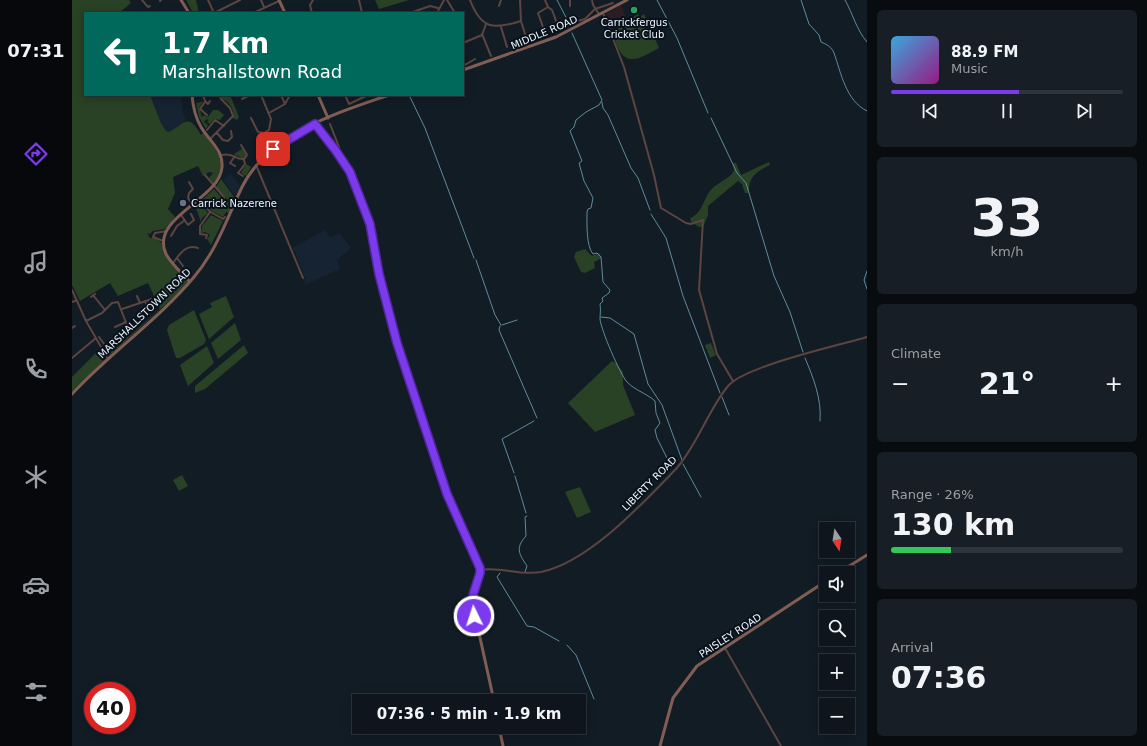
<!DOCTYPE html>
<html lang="en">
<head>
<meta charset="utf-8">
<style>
	:root { --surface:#0e151c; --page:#171e25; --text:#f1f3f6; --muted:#9b9fa3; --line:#2e343b; --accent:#7c3aed }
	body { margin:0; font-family:"DejaVu Sans",sans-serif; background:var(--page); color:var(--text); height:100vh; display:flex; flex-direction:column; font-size:15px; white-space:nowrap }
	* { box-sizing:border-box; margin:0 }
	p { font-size:13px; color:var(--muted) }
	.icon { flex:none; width:22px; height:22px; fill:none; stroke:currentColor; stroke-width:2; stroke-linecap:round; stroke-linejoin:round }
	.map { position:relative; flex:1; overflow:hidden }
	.drawer { display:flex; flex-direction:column; gap:10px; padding:10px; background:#080c0f; width:280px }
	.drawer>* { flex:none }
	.guide { position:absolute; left:12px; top:12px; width:380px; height:84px; border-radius:0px; box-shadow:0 2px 10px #0003,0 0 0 1px var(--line); background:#00695c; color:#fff; overflow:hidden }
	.needle { width:26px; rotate:168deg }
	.buttons { position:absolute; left:747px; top:522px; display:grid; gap:8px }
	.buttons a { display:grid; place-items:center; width:36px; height:36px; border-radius:0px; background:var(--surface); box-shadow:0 2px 10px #0003,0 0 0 1px var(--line); font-size:20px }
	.speed { position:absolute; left:12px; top:682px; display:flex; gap:8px; font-size:20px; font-weight:700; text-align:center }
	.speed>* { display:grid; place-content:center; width:52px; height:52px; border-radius:50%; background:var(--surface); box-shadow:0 2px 10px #0003,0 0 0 1px var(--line); line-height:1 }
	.speed .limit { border:6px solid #d22; background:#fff; color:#111 }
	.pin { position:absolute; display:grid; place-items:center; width:34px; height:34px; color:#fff; margin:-17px; border-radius:8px; box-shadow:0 2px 6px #0006 }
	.me { position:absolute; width:44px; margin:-22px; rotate:356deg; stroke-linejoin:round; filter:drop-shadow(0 0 3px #0008) }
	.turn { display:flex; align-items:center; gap:14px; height:84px; padding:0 12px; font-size:18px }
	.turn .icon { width:52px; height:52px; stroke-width:2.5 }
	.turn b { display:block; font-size:28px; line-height:34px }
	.big { font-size:30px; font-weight:700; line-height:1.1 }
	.drawer .card { flex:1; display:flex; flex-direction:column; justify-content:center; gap:6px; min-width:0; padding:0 14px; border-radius:6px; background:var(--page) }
	.drawer .dial { align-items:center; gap:0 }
	.dial b { font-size:52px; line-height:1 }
	.song { display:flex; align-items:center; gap:12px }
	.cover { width:48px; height:48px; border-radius:6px; background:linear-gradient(135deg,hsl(200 70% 55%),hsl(310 70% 35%)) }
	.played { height:4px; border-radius:2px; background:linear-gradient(90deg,var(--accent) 55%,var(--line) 55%) }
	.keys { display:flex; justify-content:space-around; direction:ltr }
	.heat { display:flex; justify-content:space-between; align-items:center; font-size:22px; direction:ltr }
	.charge { height:6px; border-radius:3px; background:linear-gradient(90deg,#34c759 26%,var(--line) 0) }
	.trip { position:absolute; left:280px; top:694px; width:234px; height:40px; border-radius:0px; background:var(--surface); box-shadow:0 2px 10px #0003,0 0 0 1px var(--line); font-weight:700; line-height:40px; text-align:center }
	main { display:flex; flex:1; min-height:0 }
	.dock { display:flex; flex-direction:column; width:72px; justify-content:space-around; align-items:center; background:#06080b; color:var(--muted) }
	.dock .icon { width:28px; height:28px }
	.dock .on { color:var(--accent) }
	.dock b { font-size:18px; color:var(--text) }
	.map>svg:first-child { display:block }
	.commercial { fill:#2c1c25 }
	.built { fill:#152332 }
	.green { fill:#294124 }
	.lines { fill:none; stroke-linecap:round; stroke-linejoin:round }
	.stream { stroke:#5e8b9e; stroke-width:1 }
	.street { stroke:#5c4540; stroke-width:2 }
	.secondary { stroke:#815d54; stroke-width:3 }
	.route-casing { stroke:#51269a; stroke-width:10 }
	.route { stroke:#7c3aed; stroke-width:7 }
	.leisure-dot { fill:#2e9e5b; stroke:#09121c; stroke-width:1.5 }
	.worship-dot { fill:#6b7280; stroke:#09121c; stroke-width:1.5 }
	.labels { text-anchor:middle; stroke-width:4; stroke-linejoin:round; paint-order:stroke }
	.poi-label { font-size:10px; fill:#eef5fc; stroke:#09121c }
	.street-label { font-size:10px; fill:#eef5fc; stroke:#09121c }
</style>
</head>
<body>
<main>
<nav class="dock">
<b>07:31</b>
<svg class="icon on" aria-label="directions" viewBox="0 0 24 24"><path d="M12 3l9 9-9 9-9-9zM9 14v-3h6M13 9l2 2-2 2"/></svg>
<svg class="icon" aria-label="music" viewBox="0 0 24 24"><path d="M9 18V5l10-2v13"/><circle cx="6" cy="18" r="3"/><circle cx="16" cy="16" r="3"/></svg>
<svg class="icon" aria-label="phone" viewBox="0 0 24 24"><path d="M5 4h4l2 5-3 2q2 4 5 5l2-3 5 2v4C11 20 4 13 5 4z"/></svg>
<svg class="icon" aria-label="climate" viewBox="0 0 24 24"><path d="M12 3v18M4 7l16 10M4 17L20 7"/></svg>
<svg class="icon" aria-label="car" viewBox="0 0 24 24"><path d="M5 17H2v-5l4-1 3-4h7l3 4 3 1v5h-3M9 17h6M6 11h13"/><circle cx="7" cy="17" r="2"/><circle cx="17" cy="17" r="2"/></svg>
<svg class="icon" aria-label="filters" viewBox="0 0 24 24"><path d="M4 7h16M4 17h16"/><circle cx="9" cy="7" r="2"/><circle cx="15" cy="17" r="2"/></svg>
</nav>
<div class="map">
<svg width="795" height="746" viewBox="0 0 795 746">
	<rect width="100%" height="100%" fill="#121c25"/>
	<!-- commercial -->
	<path class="commercial" d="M549 5 555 20 539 29 533 15Z"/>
	<!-- built -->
	<path class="built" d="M78 95H109L111 114 114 121 97 132 94 131 89 123Z
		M159 174 168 186 163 196 151 180Z
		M253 230 258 237 268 233 279 248 265 260 268 269 233 285 232 280 235 277 232 276 223 251 220 248Z"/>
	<!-- green -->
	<path class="green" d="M0 0H57L59 3 47 13H13V95H78L89 123 94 131 97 132C115 121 117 114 129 135L132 132C143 147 158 166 141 183L137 178 141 173 137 172 131 176 126 166 101 177 103 193 96 209 103 217 93 229 81 231 78 234 75 233 78 238H83L92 245 95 255 118 282 37 356 33 351 37 350 39 352 88 309 76 283 46 296 38 283 8 301 0 285Z
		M114 0H124L127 13H121Z
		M303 0H337L307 9Z
		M566 14 568 17 572 14 587 48C573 55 557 68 547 50 543 43 542 36 542 29Z
		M152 95H158L167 117 165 120 161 118C163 106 154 99 146 98Z
		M129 100 131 102 127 108 130 117 132 115 136 117 141 110H146L152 115 148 120 142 119 138 124 135 122 137 120 135 119 132 122 136 125 134 129 127 117 124 103 130 102Z
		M170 149 174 155 172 159 162 154Z
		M697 162 698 165C685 171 676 177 677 193H673L670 184 666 181 636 206V215L631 227H627L619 222 618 218C630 214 631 200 638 191 643 184 654 180 660 174L662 170 661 163H664L669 175Z
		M174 164 179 167 174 176 169 173Z
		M149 179 163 198 157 213 154 212 151 217 138 210 131 199 142 189 150 198 146 203 150 206 154 198 144 187Z
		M127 202 136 213 130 218 129 222 123 206Z
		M139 215 151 221 139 245 135 239 138 235 133 232 129 233 130 226Z
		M513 249 520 256 527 253 530 258 522 262 523 268 513 273 509 272 502 257 504 252Z
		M154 296 162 317 137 339 127 314 140 307 138 303Z
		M122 310 134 340 132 344 108 358H104L95 330 97 325Z
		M163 323 169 340 146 359 139 343Z
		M639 343 644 355 638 358 633 345Z
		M172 345 176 353 133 389 123 393V386Z
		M135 346 142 363 116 386 108 365Z
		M28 349 33 360 0 391V377Z
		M540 361 544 363 551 372V385L563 415 523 432 496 403Z
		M110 475 116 486 107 491 101 480Z
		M508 487 519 512 505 518 493 492Z"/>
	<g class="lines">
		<!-- stream -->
		<path class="stream" d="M485 0 498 25
			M585 0 605 38 636 113
			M729 0 737 24 747 35 749 42C754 44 760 47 762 53 769 73 774 101 795 111
			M773 0C781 14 784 29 795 42
			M500 33 530 100 527 105 514 112 504 120 502 127 498 131 510 161 507 163 512 181 521 198 519 208 516 209 515 212C515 223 514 246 521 254L525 253 529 257 531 282 538 290 537 293 530 298 531 301 528 304C529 310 528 314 528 319 529 330 548 374 555 382 564 391 574 393 583 401L584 413 588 423 583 430 585 438 595 458
			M337 95 353 128 402 258
			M530 102 531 108 536 115 559 168 566 178 578 210
			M639 118 665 173 674 183 702 276 718 312 731 352
			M579 214 594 238 611 296 648 393
			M404 260 423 315 429 325
			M795 271 792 280 795 289
			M529 317 538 318 562 334 576 384 590 405 610 460
			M430 325 445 320
			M428 326 427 330 465 418
			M733 358C741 377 750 399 748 421
			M650 397 657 415
			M611 464 629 497
			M442 473 430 439 462 421
			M443 476 454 513
			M453 572 455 566C447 554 443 548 454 536L453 517 455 516
			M428 573 425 577 455 626 462 627 487 641
			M495 645 504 655 522 699"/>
		<!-- street -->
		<path class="street" d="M70 0 76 7 78 6
			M136 0 142 13
			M189 0 192 7
			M287 0 290 13
			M375 0 383 13
			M398 0C409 29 421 30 449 21
			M448 0 449 21 457 47
			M473 0 476 7
			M520 0 521 5 527 14
			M88 1 89 0
			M427 6 429 0
			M498 6V0
			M142 13 168 0
			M181 13 207 1
			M240 13 238 5 241 0
			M338 13 358 6 366 8
			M365 13 372 0
			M531 13 552 67 582 175 589 208 614 223 619 224 631 220 627 290 645 354 661 381
			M506 21 513 19 523 9 541 3
			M429 27 435 47
			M472 30 466 13 476 7 480 10 486 26
			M410 34 419 56
			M391 43 410 35 414 24
			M391 66 403 59
			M120 95H124
			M131 95 133 101 136 104 138 101
			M209 95 213 104
			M273 95 277 104 294 96 307 95
			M170 99 178 95
			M133 102 128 109 135 115
			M197 113 213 104 218 95
			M179 118 186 132 192 133 197 130 199 119 189 95
			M258 124 267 147 264 151
			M135 130 143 120 152 126
			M145 133 151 140 156 141 160 137 159 131
			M138 139 161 116 158 108 149 99
			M149 155C161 152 163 160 172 159L175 155 169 145
			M184 165 231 278
			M163 166 158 163 163 156
			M133 175 152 197 150 204 147 202
			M171 176 166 173 173 164 172 160
			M117 182 121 189 117 193 116 198 120 204
			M128 199 137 211 151 219 153 217
			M109 215 116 225 122 220 119 214
			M99 236 105 226 113 220
			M134 238 135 235 128 234V226L138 212
			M91 241 81 237 83 233 95 231
			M105 258 111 266
			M101 263C108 254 113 244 126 248
			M0 290 14 321 36 359
			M21 295 33 310
			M65 296 68 303
			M19 297 23 294
			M73 301 77 313 76 315
			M0 302 5 300
			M50 309 80 299
			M14 321 30 313 40 303 46 302 58 333 39 349 33 345 27 337
			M43 327 54 322
			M0 328 3 326
			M0 358 24 338
			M408 570C428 566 447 576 469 572 517 562 571 503 604 469 626 444 635 412 656 386 673 366 765 346 795 337
			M653 648 709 746"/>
		<!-- secondary -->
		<path class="secondary" d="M109 0 117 13
			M207 0 213 13
			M391 70 484 37 555 0
			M246 95 256 118
			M243 124 264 151 278 172 298 224 307 274 325 343 375 494 408 568C410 580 400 592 401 606L422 701
			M118 282C110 273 100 265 94 254 77 217 148 200 150 167 151 149 137 141 129 127 123 117 121 107 120 95
			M0 394C38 353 86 320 122 277 145 250 155 218 170 187 197 133 265 113 317 95
			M766 573 795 555
			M427 727 431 746
			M588 746 601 698 625 666 754 581"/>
	</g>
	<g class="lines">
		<!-- route casing -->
		<g class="route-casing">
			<path id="route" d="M201 149 243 124 264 151 278 172 298 224 307 274 325 343 375 494 408 568V573L401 595 402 616"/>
		</g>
		<!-- route -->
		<use href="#route" class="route"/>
	</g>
	<!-- markers -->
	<circle class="leisure-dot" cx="562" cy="10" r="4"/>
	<circle class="worship-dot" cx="111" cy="203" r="4"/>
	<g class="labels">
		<!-- poi labels -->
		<g class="poi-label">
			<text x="562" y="26">Carrickfergus<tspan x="562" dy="12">Cricket Club</tspan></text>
			<text x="119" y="207" text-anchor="start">Carrick Nazerene</text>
		</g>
		<!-- street labels -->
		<g class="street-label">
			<text transform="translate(472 32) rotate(-23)" y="4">MIDDLE ROAD</text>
			<text transform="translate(72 313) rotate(-44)" y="4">MARSHALLSTOWN ROAD</text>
			<text transform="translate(577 483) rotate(-45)" y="4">LIBERTY ROAD</text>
			<text transform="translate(658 635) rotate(-33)" y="4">PAISLEY ROAD</text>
		</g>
	</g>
</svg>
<div class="buttons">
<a><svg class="needle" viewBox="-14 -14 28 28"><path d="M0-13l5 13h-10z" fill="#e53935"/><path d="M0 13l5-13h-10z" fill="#9b9fa3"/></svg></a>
<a><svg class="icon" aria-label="sound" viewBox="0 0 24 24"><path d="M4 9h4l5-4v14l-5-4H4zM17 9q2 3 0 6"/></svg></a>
<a><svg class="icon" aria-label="search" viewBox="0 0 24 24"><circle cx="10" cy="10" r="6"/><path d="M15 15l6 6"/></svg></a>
<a>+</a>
<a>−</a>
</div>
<div class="speed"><div class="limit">40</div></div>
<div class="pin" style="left:201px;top:149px;background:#d93025"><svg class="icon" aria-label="arrive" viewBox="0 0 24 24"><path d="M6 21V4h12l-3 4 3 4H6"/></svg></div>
<svg class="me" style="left:402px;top:616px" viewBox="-20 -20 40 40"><circle r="17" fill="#7c3aed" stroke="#fff" stroke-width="3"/><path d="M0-11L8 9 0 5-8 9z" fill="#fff"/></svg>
<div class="trip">07:36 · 5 min · 1.9 km</div>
<div class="guide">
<div class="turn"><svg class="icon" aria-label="left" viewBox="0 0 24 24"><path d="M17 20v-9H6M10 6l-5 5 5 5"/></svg><div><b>1.7 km</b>Marshallstown Road</div></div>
</div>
</div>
<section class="drawer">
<div class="card">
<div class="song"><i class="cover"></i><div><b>88.9 FM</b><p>Music</p></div></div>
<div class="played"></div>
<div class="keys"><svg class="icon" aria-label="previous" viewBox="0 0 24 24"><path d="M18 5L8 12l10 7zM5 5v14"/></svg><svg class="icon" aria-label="pause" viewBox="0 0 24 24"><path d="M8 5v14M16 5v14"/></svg><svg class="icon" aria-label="next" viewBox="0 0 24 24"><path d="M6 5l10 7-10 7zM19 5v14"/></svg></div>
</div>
<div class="card dial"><b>33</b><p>km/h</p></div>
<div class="card"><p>Climate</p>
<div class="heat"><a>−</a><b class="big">21°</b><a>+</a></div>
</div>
<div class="card"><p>Range · 26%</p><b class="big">130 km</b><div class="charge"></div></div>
<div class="card"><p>Arrival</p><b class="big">07:36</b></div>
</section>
</main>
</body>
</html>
